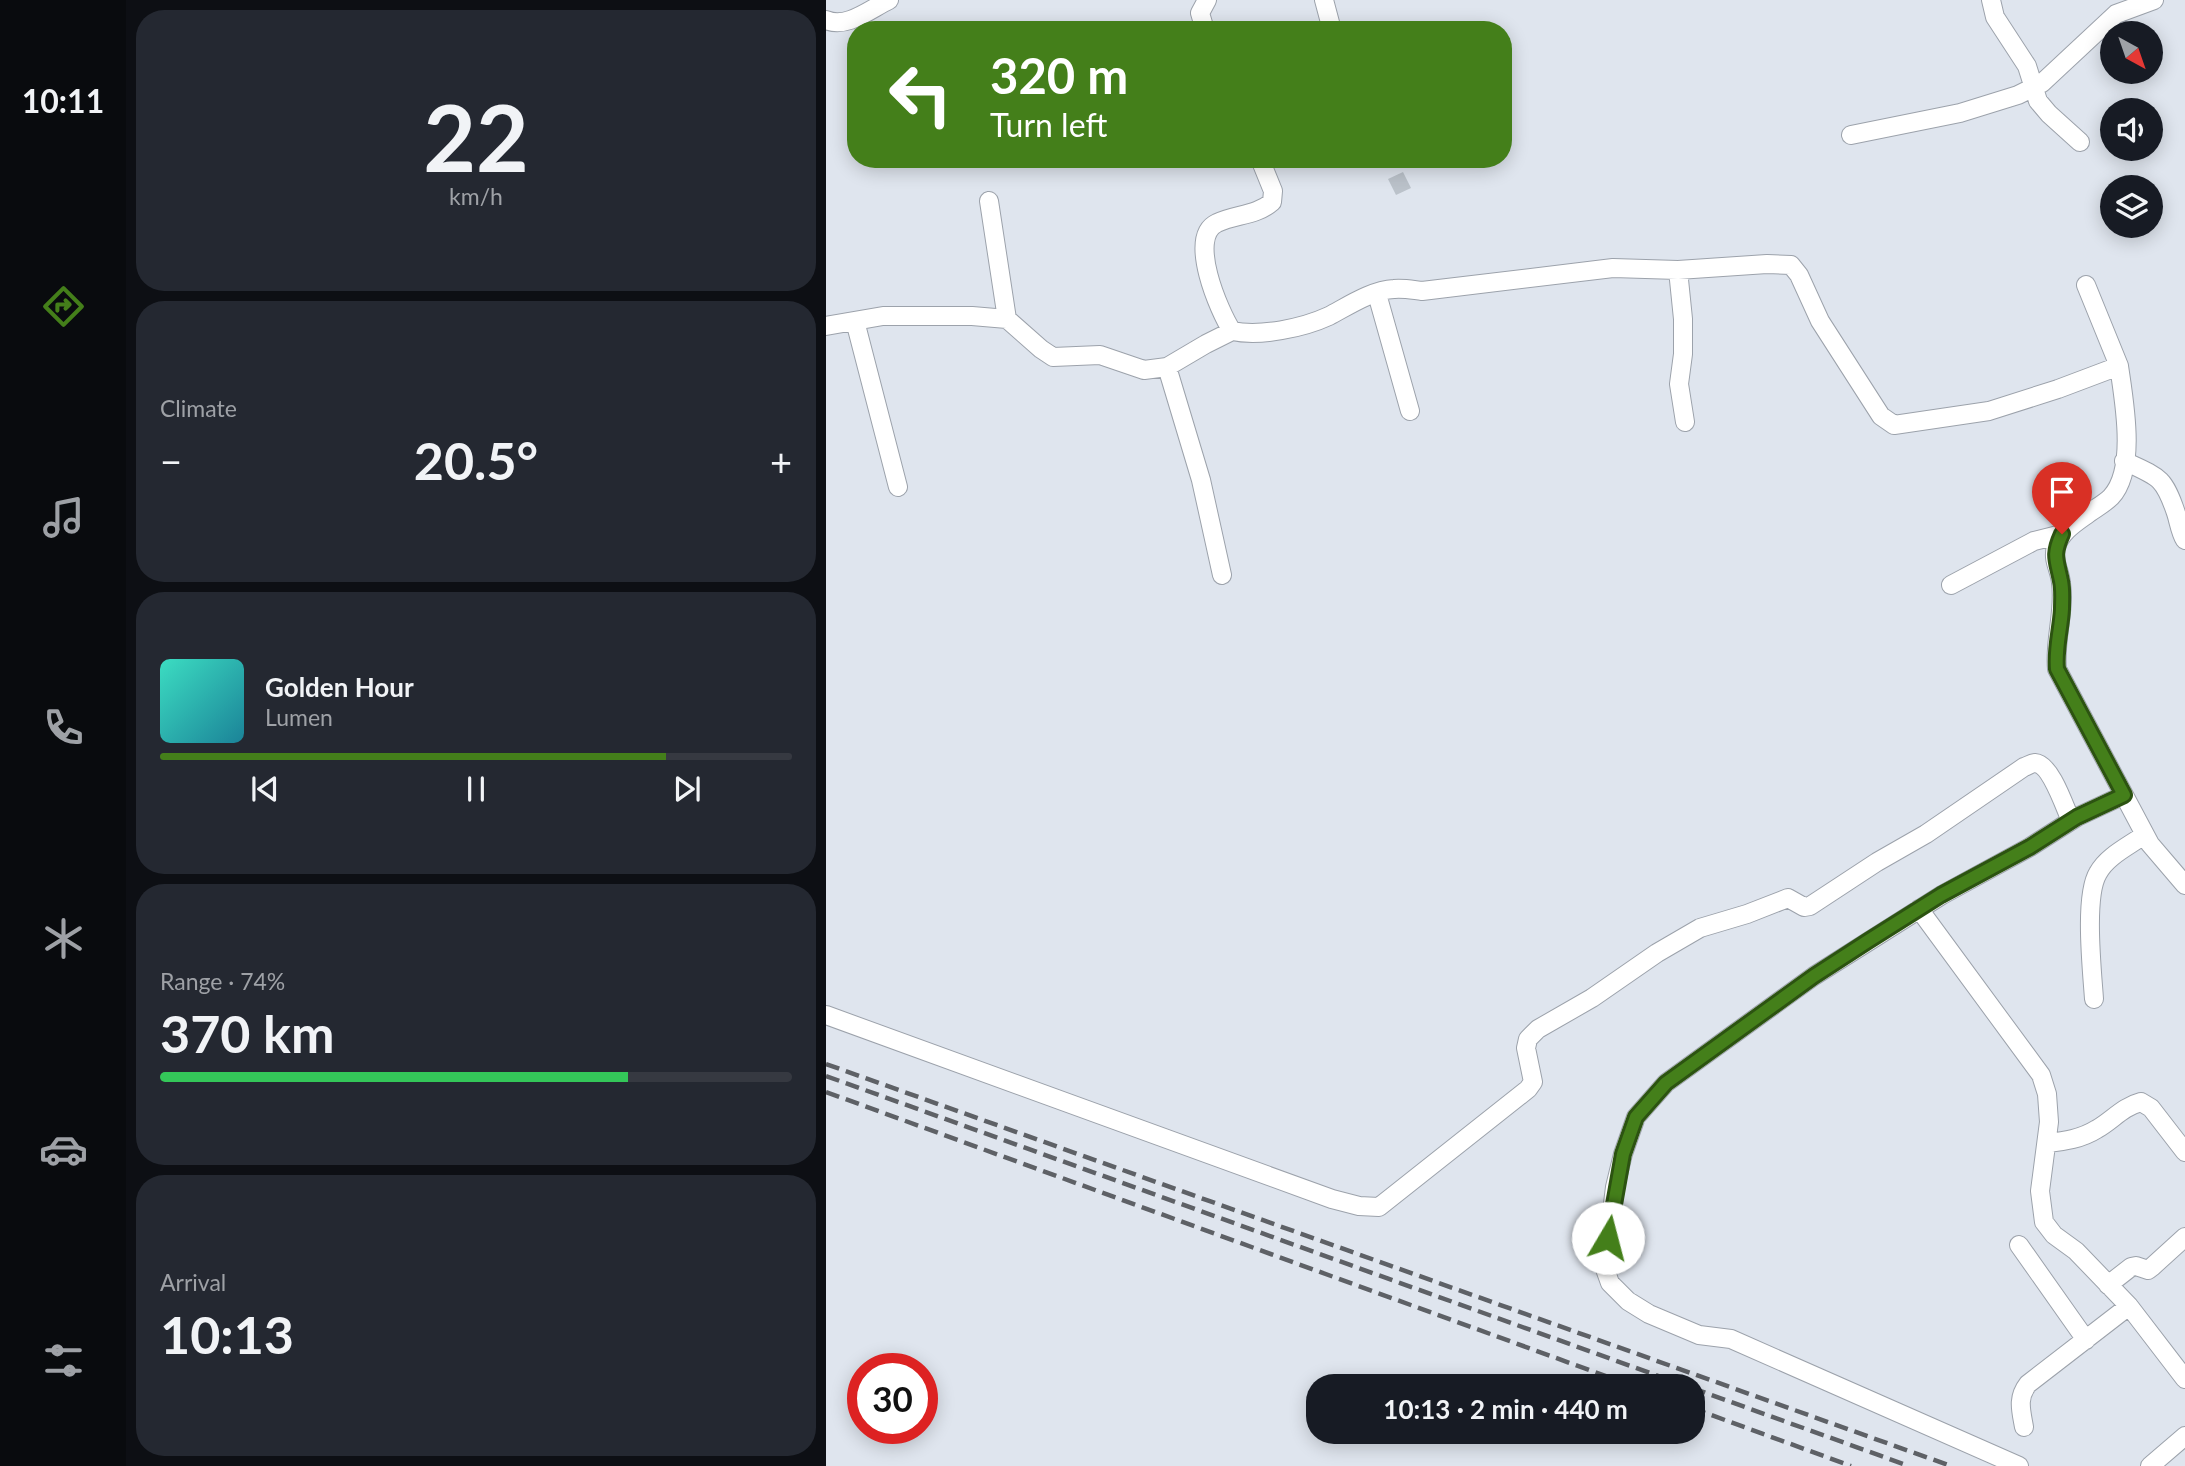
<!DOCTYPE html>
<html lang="en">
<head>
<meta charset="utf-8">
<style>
	:root { --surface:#171b24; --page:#242831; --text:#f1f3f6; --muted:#9ea1a6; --line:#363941; --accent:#447f1a }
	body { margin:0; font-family:Lato,sans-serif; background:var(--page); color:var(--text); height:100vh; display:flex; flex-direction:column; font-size:26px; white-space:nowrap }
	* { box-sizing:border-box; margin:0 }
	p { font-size:23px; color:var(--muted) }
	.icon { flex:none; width:38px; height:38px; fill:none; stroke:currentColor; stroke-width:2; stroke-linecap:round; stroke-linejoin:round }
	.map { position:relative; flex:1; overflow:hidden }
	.details { display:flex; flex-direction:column; gap:10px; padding:10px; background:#0d0f14; width:700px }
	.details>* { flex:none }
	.hud { position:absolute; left:21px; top:21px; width:665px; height:147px; border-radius:28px; box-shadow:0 4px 18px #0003; background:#447f1a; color:#fff; overflow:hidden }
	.needle { width:46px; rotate:140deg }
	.buttons { position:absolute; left:1274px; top:21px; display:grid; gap:14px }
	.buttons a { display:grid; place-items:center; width:63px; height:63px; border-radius:50%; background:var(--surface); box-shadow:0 4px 18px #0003; font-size:35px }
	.speed { position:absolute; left:21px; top:1353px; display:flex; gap:14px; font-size:35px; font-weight:700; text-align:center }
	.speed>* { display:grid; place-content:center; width:91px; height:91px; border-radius:50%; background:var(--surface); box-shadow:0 4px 18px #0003; line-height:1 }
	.speed .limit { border:10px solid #d22; background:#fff; color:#111 }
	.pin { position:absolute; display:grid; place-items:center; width:60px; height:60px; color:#fff; margin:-72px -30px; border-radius:50% 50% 50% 0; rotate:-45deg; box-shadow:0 0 7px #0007 }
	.pin .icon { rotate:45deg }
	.me { position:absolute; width:77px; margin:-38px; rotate:8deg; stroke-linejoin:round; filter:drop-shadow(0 0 5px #0008) }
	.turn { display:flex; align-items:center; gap:24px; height:147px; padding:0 28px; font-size:32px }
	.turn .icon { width:91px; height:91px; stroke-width:2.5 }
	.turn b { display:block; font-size:49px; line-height:60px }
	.big { font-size:52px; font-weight:700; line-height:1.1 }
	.details .widget { flex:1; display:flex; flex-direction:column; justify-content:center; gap:10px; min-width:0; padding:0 24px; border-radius:28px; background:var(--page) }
	.details .dial { align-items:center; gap:0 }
	.dial b { font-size:91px; line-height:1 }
	.song { display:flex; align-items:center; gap:21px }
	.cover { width:84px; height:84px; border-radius:10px; background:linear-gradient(135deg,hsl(170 70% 55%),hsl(190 70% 35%)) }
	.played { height:7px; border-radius:4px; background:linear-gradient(90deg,var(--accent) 80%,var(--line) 80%) }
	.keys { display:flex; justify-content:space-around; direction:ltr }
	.heat { display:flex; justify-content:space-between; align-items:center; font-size:38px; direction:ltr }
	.charge { height:10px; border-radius:5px; background:linear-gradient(90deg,#34c759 74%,var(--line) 0) }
	.trip { position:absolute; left:480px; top:1374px; width:399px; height:70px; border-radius:28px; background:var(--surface); box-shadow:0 4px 18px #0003; font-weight:700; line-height:70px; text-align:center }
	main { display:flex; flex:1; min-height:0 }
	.tab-bar { display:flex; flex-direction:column; width:126px; justify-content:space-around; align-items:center; background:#090b0e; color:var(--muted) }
	.tab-bar .icon { width:49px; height:49px }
	.tab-bar .on { color:var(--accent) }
	.tab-bar b { font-size:32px; color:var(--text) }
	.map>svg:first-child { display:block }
	.building { fill:#bbc2ca }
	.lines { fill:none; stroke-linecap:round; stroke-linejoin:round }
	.minor-casing { stroke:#9ca2ab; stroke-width:20 }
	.minor { stroke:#fff; stroke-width:18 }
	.rail { stroke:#5e6166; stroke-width:4.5; stroke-dasharray:14 7; stroke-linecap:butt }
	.route-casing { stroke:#2c5311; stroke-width:18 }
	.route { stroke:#447f1a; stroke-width:12 }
</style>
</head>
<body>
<main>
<nav class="tab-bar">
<b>10:11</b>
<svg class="icon on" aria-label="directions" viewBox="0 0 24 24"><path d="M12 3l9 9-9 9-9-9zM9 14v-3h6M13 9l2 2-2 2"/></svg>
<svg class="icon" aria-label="music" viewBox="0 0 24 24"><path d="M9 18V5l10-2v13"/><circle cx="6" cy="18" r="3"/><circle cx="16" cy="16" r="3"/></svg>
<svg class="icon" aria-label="phone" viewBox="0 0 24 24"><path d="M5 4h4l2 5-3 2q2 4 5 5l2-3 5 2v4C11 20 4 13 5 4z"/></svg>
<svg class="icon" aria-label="climate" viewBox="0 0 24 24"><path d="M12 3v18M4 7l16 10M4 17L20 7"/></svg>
<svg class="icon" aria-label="car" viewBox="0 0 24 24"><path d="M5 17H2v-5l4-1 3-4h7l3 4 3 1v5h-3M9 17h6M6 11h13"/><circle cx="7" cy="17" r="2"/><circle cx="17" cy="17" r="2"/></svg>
<svg class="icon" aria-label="filters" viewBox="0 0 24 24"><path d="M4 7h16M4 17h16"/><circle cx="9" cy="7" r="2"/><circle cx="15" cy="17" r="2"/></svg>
</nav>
<section class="details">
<div class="widget dial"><b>22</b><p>km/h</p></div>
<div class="widget"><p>Climate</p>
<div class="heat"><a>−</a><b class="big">20.5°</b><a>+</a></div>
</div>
<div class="widget">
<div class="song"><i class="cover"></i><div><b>Golden Hour</b><p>Lumen</p></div></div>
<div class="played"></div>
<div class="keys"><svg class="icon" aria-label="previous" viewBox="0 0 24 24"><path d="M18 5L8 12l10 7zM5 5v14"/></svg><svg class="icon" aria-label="pause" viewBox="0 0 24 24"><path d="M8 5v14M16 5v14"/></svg><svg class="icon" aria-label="next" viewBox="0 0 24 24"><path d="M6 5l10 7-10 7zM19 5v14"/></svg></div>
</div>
<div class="widget"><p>Range · 74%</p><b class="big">370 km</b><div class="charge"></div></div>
<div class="widget"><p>Arrival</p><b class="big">10:13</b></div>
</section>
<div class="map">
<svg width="1359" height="1466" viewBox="0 0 1359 1466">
	<rect width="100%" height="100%" fill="#dfe5ee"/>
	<!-- building -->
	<path class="building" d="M577 172 585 188 570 195 562 179Z"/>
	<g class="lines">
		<!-- minor casing -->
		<g class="minor-casing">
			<path id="minor" d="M498 0 506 30
				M1165 0 1169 17 1201 66 1212 101 1223 114 1254 142
				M0 20C21 29 44 9 63 0
				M379 30 374 13 381 0
				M1025 135 1134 113 1192 95 1216 83 1290 14 1328 0
				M434 159 447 191 446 202C430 216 409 214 391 223 361 237 393 311 406 331 434 337 477 328 503 316 522 306 546 290 568 289 577 288 587 290 596 291L787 268 852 270 941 264 965 265 973 275 994 321 1055 416 1068 425 1163 411 1232 389 1293 366C1298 401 1311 469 1285 497 1279 503 1270 508 1263 513 1251 522 1235 531 1230 547 1226 560 1234 570 1235 583 1239 612 1228 640 1231 669L1324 844 1359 885
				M163 201 181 319
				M852 270 857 319V354L853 384 859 422
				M1260 285 1293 366
				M551 294 584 411
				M29 321 72 487
				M0 326 57 316H146L181 319 215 349 227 357 274 355 318 370 341 367 380 344 406 331
				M341 367 375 480 396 575
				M1298 461C1333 477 1338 477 1350 513 1353 522 1354 532 1359 540
				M1125 585 1208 541 1236 534
				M1093 909 1215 1075 1221 1094 1223 1122 1214 1191 1218 1222 1228 1235 1250 1251 1303 1306 1359 1379
				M1268 999C1266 970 1258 896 1272 873 1281 856 1303 846 1318 835
				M0 1015 506 1199 533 1206 553 1207 702 1089 707 1082 700 1048 702 1039 712 1029 766 998 831 953 874 928 921 914 962 898 978 907 984 906 1051 862 1100 834 1198 767C1202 766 1205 763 1209 763 1225 764 1239 808 1245 821
				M1221 1143C1239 1141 1255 1139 1271 1129 1287 1120 1296 1107 1315 1102L1325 1108 1359 1152
				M1193 1245 1260 1340
				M1282 1285 1305 1267 1310 1266 1322 1270 1326 1267 1359 1237
				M1198 1427C1195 1410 1191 1398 1202 1384L1303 1306
				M1193 1466 905 1339 873 1335 823 1314 802 1301 784 1283 779 1269 789 1187 797 1154 810 1117 840 1083 988 976 1116 895 1204 847 1251 817 1298 795
				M1324 1466 1359 1436"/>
		</g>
		<!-- minor -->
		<use href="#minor" class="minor"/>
		<!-- rail -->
		<path class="rail" d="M0 1064 1125 1466
			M0 1076 860 1386
			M0 1092 807 1386
			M866 1388 1083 1466
			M866 1408 1025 1466"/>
	</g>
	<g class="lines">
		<!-- route casing -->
		<g class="route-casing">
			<path id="route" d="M782 1238 797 1154 810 1117 840 1083 988 976 1042 941 1115 895 1204 847 1251 817 1298 795 1231 669C1229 648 1235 629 1236 609 1236 600 1237 590 1235 581 1231 560 1226 556 1236 534"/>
		</g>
		<!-- route -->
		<use href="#route" class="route"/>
	</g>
</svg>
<div class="buttons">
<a><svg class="needle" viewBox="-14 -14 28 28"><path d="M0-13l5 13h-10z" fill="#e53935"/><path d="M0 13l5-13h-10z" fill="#9ea1a6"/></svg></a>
<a><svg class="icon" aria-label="sound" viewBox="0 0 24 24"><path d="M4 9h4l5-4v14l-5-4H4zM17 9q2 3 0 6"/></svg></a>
<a><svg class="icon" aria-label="layers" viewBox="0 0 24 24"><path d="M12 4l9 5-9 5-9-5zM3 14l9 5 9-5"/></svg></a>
</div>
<div class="speed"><div class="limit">30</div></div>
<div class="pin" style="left:1236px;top:534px;background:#d93025"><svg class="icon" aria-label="arrive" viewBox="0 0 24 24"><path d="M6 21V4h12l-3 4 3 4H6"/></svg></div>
<svg class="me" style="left:782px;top:1238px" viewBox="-20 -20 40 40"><circle r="19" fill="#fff"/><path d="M0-13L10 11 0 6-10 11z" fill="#447f1a"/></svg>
<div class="trip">10:13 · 2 min · 440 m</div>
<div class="hud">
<div class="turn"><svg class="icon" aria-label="left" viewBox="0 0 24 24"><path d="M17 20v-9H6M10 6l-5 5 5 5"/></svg><div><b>320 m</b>Turn left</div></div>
</div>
</div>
</main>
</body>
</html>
